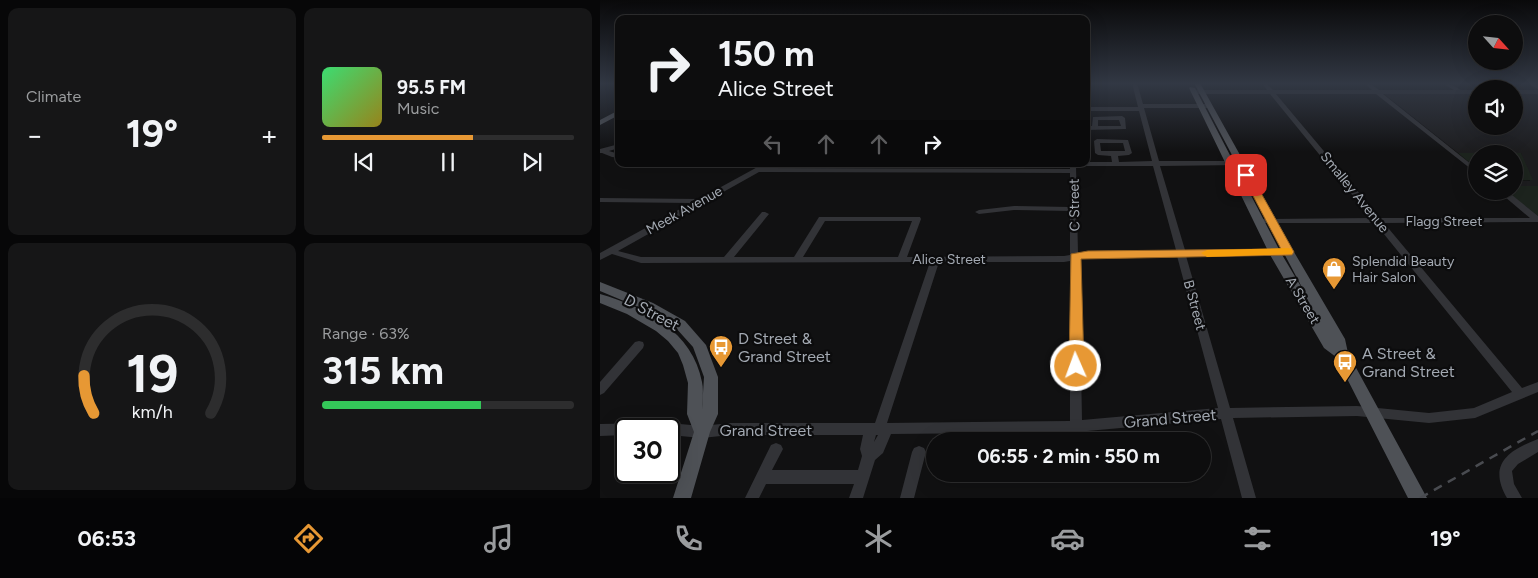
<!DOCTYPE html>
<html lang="en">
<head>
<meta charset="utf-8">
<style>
	:root { --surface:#0d0d0e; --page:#161617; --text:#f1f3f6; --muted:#9a9c9e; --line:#2d2d2e; --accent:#e79834 }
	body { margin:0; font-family:Figtree,sans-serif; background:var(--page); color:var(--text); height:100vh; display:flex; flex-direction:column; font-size:19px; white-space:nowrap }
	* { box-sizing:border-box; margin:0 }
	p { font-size:16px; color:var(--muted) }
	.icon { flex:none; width:28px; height:28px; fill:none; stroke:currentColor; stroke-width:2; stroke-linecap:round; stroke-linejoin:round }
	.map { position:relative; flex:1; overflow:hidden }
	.panel { display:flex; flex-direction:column; gap:8px; padding:8px; background:#070708; width:600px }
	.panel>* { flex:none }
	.hud { position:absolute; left:15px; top:15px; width:475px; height:152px; border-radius:10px; box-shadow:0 5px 20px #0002,0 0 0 1px var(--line); background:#0d0d0e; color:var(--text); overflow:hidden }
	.needle { width:32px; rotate:117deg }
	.fabs { position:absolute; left:868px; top:15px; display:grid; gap:10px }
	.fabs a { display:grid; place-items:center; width:55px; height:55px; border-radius:50%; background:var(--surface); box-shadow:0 5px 20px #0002,0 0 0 1px var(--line); font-size:25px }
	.speed { position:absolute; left:15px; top:418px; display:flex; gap:10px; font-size:25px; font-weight:700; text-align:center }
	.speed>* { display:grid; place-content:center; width:65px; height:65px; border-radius:50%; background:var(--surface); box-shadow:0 5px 20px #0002,0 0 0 1px var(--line); line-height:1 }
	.speed .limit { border:2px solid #111; border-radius:8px; background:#fff; color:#111 }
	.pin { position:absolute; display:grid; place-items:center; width:42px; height:42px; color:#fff; margin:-21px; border-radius:10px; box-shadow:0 2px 8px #0006 }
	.me { position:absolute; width:55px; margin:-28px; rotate:358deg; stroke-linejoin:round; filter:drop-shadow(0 0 4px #0008) }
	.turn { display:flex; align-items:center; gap:18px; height:105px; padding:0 20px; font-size:22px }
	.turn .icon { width:65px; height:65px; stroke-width:2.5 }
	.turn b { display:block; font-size:35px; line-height:42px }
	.lanes { display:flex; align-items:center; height:48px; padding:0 20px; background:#0003; justify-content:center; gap:25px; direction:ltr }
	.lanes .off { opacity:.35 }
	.big { font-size:38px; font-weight:700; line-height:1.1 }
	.panel .widget { flex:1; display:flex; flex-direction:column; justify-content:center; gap:8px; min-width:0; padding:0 18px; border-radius:10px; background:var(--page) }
	.panel .dial { align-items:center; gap:0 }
	.dial svg { height:130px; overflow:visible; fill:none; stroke:var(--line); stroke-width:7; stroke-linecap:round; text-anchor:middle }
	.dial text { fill:var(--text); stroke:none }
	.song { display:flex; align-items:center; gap:15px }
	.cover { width:60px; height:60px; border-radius:8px; background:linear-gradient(135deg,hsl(140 70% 55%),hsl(50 70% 35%)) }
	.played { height:5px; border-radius:2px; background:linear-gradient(90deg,var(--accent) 60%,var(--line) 60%) }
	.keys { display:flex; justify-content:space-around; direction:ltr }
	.heat { display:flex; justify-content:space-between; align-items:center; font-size:28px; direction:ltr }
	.charge { height:8px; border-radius:4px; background:linear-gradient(90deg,#34c759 63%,var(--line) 0) }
	.panel .tiles { flex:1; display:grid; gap:8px; grid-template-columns:repeat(2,1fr) }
	.trip { position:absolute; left:326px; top:432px; width:285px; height:50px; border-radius:25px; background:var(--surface); box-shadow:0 5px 20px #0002,0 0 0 1px var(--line); font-weight:700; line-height:50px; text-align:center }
	.dock { display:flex; height:80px; justify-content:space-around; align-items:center; background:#050506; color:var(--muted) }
	.dock .icon { width:35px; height:35px }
	.dock .current { color:var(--accent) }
	.dock b { font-size:22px; color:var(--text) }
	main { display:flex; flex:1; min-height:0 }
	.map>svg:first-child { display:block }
	.built { fill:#1d1d1f }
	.green { fill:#1d241e }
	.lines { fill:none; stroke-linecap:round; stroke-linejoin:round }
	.minor { fill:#323337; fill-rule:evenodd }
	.major { fill:#4e5156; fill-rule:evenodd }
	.rail { stroke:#494b50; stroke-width:2.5; stroke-dasharray:9 7; stroke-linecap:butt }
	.route { fill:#e79834; stroke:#966322 }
	.slow { fill:#f59e0b }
	.labels { text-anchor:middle; stroke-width:4.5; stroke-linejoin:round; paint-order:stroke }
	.street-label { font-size:14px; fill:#a3a9b2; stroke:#0c0c0d }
	.poi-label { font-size:14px; fill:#a3a9b2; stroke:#0c0c0d; text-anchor:start }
	.near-street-label { font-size:16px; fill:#a3a9b2; stroke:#0c0c0d }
	.near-poi-label { font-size:16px; fill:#a3a9b2; stroke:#0c0c0d; text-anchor:start }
</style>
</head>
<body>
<main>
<section class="panel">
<div class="tiles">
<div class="widget"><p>Climate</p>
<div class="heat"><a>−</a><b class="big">19°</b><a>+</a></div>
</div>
<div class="widget">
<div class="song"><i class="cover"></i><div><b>95.5 FM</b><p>Music</p></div></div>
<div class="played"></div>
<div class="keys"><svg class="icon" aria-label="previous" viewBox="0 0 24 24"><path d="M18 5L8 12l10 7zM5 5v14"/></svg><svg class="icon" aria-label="pause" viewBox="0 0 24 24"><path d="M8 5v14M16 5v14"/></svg><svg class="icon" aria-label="next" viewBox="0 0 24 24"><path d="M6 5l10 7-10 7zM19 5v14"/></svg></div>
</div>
<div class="widget dial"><svg viewBox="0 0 100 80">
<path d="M14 69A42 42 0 1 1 86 69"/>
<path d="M14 69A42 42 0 0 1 8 46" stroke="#e79834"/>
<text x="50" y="56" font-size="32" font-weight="700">19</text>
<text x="50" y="72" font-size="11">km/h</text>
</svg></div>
<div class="widget"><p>Range · 63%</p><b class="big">315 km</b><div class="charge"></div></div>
</div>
</section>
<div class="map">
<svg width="938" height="498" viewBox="0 0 938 498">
	<rect width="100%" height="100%" fill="#111112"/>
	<!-- built -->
	<path class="built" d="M876 93V126H914V93H938V216L914 191V181H930L921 153H858L784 94Z"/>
	<!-- green -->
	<path class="green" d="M858 153H921L933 180 914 181V154H876V168Z
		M914 186H938V216L906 191H914Z"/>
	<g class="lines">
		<!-- minor -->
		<path class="minor" d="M532 83H537L543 104H609L612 106 609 108H544L559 161H640L643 163 640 165 560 166 585 250 688 249 692 252 688 255 586 256 630 408 757 406 829 413 874 408 912 392 775 223H657L656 221 660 219 771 218 670 94H594L591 92 594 90H667L662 83H666L673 90H772L764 83H769L779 90H854L842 83H848L861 90H876V94H783L876 168V173L776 94H676L780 218H930L898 191H907L938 216V222L784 223 922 388 938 382V392L875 418 829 423 757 416 633 418 656 498H642L621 419 476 432 291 434 283 453 275 460 263 498H249L254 484H166L159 498H145L171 445 176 443 181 445 183 449 172 470H258L262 456 260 449 263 435H130L102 438 69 435V429H63L65 425 69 423 102 426 130 423H275L330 262 41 263 12 254 0 260V253L91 203 0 202V198L99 199 163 164H171L166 168 470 169V164H486V162H512L511 156 498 155 495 153 494 141 497 139 528 140 532 153 529 155 518 156 519 162 552 161 539 111H486V107H538ZM500 143H523L525 151H501ZM476 166H553L576 250 488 251 478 253ZM159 172 470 173V207L414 206 379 210 375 212 379 214 414 210 470 211V255L464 256 307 257 321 219 320 217H219L194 257H134L169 214 165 212H162L124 257H41L18 251ZM225 221H312L298 257H203ZM577 256 618 408 482 420 479 259 488 257ZM470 261V421L287 423 339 262H464ZM276 435H278L274 442Z
			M927 83H933L938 85V89Z
			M914 90H938V94H914Z
			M522 116 525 118 526 129 486 130V126H492L493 117ZM498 120H519L521 126H498Z
			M19 144V148L9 151 19 154V158L12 157 2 153H0V149Z
			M39 341 43 342 44 345 43 348 4 393 0 395V382L35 342Z
			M55 423 59 425 61 429H26V435L0 436V424Z
			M938 439V452L918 464 912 471 914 484 922 498H907C888 465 907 451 938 439Z
			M319 446 324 448 326 452 314 498H300L312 452 314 448Z"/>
		<!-- major -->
		<path class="major" d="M594 83H600L694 252 745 339 748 353 827 498H808L736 357 724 348 669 253 589 88 590 87 595 88 681 253 706 295Z
			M19 110V115L0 125V120Z
			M0 282 53 303 85 321 106 345 118 377V414L110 432 91 498H73L94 432 87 414 88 383 83 365 78 353 68 341 56 331 27 314 0 303V294C45 307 93 332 102 382 104 391 102 400 102 409L104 377 93 347 75 327 43 309 0 291Z"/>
		<!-- rail -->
		<path class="rail" d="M820 498 938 431"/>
	</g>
	<!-- sky -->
	<linearGradient id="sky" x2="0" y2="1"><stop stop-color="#09090a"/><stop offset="0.55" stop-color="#323844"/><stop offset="1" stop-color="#323844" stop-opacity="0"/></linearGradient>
	<rect width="938" height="152" fill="url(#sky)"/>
	<!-- route -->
	<path class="route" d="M646 172 651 175 694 252 692 255 481 259 484 366 482 370H471L469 366 471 254 488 251 681 249 642 175Z"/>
	<!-- slow -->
	<path class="slow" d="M688 248 692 249V254L607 257 601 253 607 250Z"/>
	<!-- icons -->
	<defs>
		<g id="shop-pin" transform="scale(1.25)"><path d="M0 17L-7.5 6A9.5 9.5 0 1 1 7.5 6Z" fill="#e79834" stroke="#0c0c0d"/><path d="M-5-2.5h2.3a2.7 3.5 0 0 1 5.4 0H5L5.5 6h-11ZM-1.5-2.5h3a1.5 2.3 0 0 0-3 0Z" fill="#fff"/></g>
		<g id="bus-pin" transform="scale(1.25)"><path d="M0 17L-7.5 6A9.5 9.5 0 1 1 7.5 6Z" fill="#e79834" stroke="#0c0c0d"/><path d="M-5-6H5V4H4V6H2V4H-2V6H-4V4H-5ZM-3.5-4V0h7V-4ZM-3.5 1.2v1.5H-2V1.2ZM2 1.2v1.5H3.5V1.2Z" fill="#fff"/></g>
	</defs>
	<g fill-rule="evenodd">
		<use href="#shop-pin" x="734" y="269"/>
		<use href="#bus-pin" x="121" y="347"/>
		<use href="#bus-pin" x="745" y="362"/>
	</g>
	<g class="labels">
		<!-- street labels -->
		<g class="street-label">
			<text transform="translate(755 192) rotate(51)" y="5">Smalley Avenue</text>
			<text transform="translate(474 205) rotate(-91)" y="5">C Street</text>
			<text transform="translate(84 210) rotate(-29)" y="5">Meek Avenue</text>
			<text x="844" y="226">Flagg Street</text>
			<text x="349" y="264">Alice Street</text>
			<text transform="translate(703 300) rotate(59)" y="5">A Street</text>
			<text transform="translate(595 305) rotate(75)" y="5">B Street</text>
		</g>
		<!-- poi labels -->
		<g class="poi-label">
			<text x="752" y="266">Splendid Beauty<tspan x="752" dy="16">Hair Salon</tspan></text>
		</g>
		<!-- near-street labels -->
		<g class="near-street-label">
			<text transform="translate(52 312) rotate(28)" y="6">D Street</text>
			<text transform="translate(570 418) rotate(-5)" y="6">Grand Street</text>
			<text x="166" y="436">Grand Street</text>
		</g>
		<!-- near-poi labels -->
		<g class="near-poi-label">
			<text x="138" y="344">D Street &amp;<tspan x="138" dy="18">Grand Street</tspan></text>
			<text x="762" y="359">A Street &amp;<tspan x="762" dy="18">Grand Street</tspan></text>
		</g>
	</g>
</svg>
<div class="fabs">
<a><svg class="needle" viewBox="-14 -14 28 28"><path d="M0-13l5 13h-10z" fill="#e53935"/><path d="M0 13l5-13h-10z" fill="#9a9c9e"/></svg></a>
<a><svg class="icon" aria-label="sound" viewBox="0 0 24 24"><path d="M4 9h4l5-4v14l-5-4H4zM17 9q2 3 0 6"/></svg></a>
<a><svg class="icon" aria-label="layers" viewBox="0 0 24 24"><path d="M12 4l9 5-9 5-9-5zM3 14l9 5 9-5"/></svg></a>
</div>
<div class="speed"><div class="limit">30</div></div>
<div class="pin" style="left:646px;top:175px;background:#d93025"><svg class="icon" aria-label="arrive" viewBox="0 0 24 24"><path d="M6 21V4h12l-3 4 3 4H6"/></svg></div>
<svg class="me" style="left:476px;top:366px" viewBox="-20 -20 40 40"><circle r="17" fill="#e79834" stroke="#fff" stroke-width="3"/><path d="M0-11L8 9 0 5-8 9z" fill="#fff"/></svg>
<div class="trip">06:55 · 2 min · 550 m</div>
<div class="hud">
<div class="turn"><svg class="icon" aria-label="right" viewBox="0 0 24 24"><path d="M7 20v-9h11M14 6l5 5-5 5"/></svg><div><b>150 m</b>Alice Street</div></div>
<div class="lanes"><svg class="icon off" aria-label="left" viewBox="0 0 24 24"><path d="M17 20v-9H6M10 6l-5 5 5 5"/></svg><svg class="icon off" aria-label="ahead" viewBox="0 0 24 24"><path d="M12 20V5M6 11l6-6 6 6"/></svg><svg class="icon off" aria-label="ahead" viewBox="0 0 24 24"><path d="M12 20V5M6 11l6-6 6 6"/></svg><svg class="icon" aria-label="right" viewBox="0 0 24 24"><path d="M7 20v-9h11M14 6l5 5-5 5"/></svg></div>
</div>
</div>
</main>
<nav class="dock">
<b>06:53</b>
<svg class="icon current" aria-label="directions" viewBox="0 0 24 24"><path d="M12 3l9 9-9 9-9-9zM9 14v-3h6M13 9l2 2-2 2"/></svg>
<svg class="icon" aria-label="music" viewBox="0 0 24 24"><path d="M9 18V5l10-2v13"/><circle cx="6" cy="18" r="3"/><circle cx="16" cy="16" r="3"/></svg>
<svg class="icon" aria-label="phone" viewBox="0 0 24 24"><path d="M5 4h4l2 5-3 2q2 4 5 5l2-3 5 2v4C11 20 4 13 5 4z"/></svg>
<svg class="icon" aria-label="climate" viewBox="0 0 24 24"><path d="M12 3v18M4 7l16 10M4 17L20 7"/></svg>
<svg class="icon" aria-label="car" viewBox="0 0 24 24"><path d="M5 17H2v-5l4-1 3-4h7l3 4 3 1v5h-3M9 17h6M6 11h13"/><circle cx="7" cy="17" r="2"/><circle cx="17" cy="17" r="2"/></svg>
<svg class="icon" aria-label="filters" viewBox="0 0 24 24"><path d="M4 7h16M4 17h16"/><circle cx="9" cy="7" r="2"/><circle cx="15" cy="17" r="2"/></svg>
<b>19°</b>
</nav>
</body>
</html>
